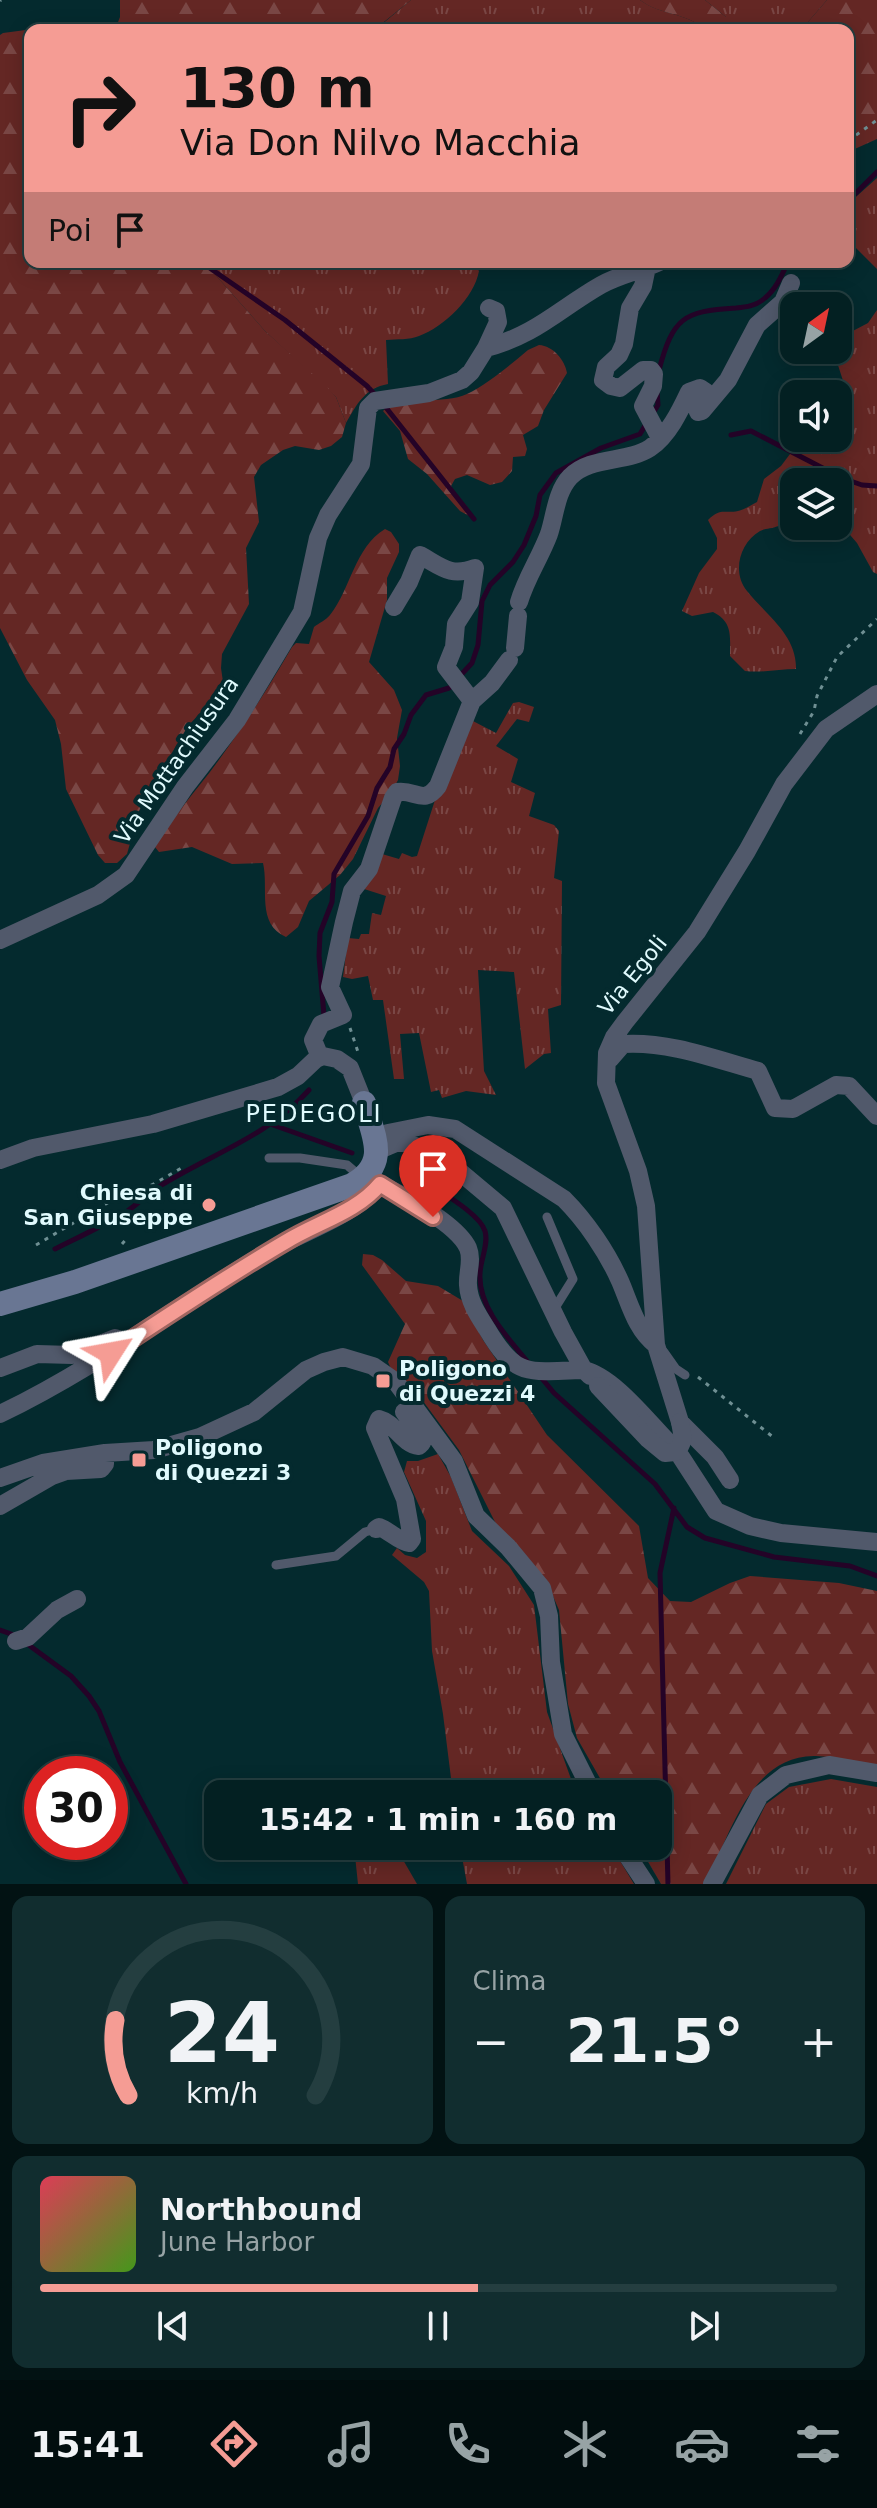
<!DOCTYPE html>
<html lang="it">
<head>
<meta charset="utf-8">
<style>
	:root { --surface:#032022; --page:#112d2f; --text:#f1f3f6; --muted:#97a3a5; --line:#243e40; --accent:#f59c94 }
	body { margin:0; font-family:"DejaVu Sans",sans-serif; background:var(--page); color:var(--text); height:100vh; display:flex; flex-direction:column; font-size:30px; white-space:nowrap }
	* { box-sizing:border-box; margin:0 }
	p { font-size:26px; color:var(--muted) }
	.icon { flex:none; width:44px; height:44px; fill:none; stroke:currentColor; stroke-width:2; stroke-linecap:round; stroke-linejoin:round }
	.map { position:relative; height:1884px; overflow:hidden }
	.side { display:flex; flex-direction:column; gap:12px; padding:12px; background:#021213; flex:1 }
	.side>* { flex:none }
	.top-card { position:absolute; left:24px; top:24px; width:830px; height:244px; border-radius:16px; box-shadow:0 4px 20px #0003,0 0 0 2px var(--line); background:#f59c94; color:#111; overflow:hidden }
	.needle { width:52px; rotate:33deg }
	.controls { position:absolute; left:780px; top:292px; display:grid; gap:16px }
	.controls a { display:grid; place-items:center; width:72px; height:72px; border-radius:16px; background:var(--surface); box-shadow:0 4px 20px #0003,0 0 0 2px var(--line); font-size:40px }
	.speed { position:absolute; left:24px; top:1756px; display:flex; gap:16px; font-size:40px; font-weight:700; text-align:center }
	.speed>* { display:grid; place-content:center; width:104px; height:104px; border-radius:50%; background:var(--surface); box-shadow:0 4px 20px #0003,0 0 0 2px var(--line); line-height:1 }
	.speed .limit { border:12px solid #d22; background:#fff; color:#111 }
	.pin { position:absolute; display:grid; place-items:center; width:68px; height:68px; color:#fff; margin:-82px -34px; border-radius:50% 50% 50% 0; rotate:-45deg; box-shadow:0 0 8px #0007 }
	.pin .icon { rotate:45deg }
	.me { position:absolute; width:88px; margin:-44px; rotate:56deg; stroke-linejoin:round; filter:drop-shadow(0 0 6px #0008) }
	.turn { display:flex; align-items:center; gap:28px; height:168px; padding:0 24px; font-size:36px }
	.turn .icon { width:104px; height:104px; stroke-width:2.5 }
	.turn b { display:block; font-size:56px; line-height:68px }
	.then { display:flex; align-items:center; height:76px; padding:0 24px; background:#0003; gap:16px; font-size:30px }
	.big { font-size:60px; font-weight:800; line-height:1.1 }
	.side .card { flex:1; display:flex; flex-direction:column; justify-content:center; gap:12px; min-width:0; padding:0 28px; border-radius:16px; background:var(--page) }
	.side .dial { align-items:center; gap:0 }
	.dial svg { height:208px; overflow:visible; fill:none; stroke:var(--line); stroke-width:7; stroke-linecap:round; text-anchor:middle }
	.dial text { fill:var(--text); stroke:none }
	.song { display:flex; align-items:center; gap:24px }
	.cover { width:96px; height:96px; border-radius:12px; background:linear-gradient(135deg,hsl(350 70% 55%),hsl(100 70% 35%)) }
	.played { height:8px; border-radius:4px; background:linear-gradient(90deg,var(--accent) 55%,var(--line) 55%) }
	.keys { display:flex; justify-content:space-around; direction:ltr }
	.heat { display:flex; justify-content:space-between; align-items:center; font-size:44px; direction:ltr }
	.side .tiles { flex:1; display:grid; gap:12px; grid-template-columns:1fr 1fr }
	.card:last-child { grid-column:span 2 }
	.trip { position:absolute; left:204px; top:1780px; width:468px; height:80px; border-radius:16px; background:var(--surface); box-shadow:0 4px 20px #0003,0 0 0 2px var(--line); font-weight:800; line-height:80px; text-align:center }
	.menu { display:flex; height:128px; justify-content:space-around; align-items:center; background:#010d0e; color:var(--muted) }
	.menu .icon { width:56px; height:56px }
	.menu .selected { color:var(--accent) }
	.menu b { font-size:36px; color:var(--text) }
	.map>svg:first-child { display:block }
	.grass { fill:url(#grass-tufts) }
	.forest { fill:url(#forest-firs) }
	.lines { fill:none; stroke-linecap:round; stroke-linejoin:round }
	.stream { stroke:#240327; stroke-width:5 }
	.path { stroke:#6f8f93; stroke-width:3; stroke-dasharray:4 6; stroke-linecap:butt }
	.lane { stroke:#51596b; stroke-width:9 }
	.street { stroke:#51596b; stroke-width:18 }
	.secondary { stroke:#697693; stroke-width:24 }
	.street-bridge { stroke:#51596b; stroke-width:18 }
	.route-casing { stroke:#9f6560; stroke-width:20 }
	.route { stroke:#f59c94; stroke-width:14 }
	.poi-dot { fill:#f59c94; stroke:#042a2e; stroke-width:3 }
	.labels { text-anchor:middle; stroke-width:8; stroke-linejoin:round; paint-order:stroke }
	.street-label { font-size:22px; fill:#e0fafd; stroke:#042a2e }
	.poi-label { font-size:22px; font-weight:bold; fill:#e0fafd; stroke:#042a2e; text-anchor:start }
	.neighbourhood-label { font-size:24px; letter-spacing:2px; fill:#e0fafd; stroke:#042a2e }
</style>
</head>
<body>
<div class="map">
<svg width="877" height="1884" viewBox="0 0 877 1884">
	<defs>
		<pattern id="grass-tufts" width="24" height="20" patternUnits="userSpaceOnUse" patternTransform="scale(2)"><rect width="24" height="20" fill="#642724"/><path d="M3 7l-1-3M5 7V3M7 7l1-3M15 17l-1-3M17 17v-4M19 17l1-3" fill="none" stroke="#7a4745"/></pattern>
		<pattern id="forest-firs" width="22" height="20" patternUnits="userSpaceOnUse" patternTransform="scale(2)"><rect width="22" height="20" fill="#642724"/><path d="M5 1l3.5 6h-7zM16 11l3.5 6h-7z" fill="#7a4745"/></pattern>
	</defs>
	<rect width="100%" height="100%" fill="#042a2e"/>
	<!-- grass -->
	<path class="grass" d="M411 0H640C660 15 688 13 706 30H375Z
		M705 0H827L801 30H726V17Z
		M877 178V269L850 242 848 244V204Z
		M204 262H472L479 271C474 298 444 327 419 336 409 340 397 339 386 340L388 384C365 388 357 404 346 423L336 397 265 331Z
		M877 310V574L873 572 857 543 838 521V482H794V516C789 520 784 524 778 526 772 529 765 528 760 531 739 543 732 573 747 591 766 615 797 635 796 669 779 669 763 673 745 671L730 656C730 636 733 622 713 612L692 616 682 611 699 573 717 549V538L708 520C721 507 724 514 738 511 744 510 751 505 757 502L764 479 781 466 802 438H838V428L844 423 847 393 837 362 849 333 868 323Z
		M519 702 534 707 529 722 517 719 496 746 518 759 511 782 535 793 529 816 554 825 559 831 554 878 562 881 561 1005 548 1009 551 1053 544 1054 525 1069 514 972 478 970 484 1071 496 1095 466 1091 442 1098 439 1090 431 1092 419 1033 400 1034 404 1079H394L383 1000H373L368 976 352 979 343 977 348 938 359 939 361 934H369L372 913 381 915 386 896 361 888 382 854 399 859 402 853 412 857 417 856 435 800 471 720 496 733 513 703Z
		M438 1454 451 1477 472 1531 509 1566 534 1605 547 1712 571 1779 580 1794H453L443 1714 432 1651 429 1591 424 1582 392 1555 397 1548 405 1555 417 1558 426 1552V1521L404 1472 407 1461H418Z
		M831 1779 877 1787V1884H726L766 1804 789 1787Z
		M354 1846H395L417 1884H358Z
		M460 1846H611L634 1884H467Z"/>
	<!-- forest -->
	<path class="forest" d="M120 0H411L374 30H115L120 17Z
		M640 0H705L726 17V30H706C688 13 659 15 640 0Z
		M827 0H877V139L848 152V30H801Z
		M41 28 59 30H30V262H204L265 331 326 386 336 397 346 423 342 437 331 446 319 450 295 446 283 450 261 465 254 477 259 522 246 548 249 604 222 654 221 668 223 682 216 696 188 726 152 786 139 811 127 854 117 863H105L98 855 66 789 61 744 55 720 27 680 0 628V35L3 33Z
		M539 345C553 346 565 360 567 373L544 410 538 426 523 435 527 449 525 456 513 457 512 471 502 482 490 485 467 475 455 479 451 486C456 498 470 504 471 517L460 511 427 474 408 459 400 431 383 411C400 395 445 405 467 394 489 383 510 365 528 350Z
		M385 529 391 532 399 544V552L387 578V600L369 662 394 690 402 710 397 738 400 766 398 780 391 793 378 808 353 859 340 875 309 901 298 927 286 937C256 924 269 888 263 863L232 864 192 847 159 852 155 847C174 814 199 788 221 757 247 721 270 685 292 647L296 643 309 644 314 627C319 623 326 620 330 615 351 589 354 548 385 529Z
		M363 1254 373 1255 382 1260 406 1281 438 1286 463 1301 483 1340 547 1435 639 1526 648 1578 670 1601 691 1602 730 1583 750 1576 839 1583 877 1591V1766C857 1763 836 1757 816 1756 751 1754 729 1836 706 1884H661L639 1846H658V1794H609L577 1738 568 1704 559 1610 546 1580 496 1524 459 1450 423 1401 393 1373 388 1362 405 1324 362 1265Z"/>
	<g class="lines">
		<!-- stream -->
		<path class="stream" d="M848 201 877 172
			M201 262 285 320 367 386 377 397
			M659 370C673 318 683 311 736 308 746 307 756 306 765 298 776 289 782 275 788 262
			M384 405 474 519
			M652 415 658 405 657 391
			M731 435 751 431 842 478 862 485 877 486
			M459 677 472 663 478 645 482 601 490 585 513 562 524 545 536 516 540 495 556 473 601 448 640 434 646 424
			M324 1016 319 956 320 933 332 902 334 874 368 816 377 788 390 767 394 749 404 734 411 715 426 695 449 688 453 685
			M273 1125 352 1153
			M428 1183C442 1193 480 1214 485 1231 489 1244 480 1261 480 1274 478 1307 508 1338 527 1361
			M55 1249C79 1237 103 1226 126 1212 138 1204 148 1193 160 1186 213 1153 267 1137 309 1090
			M539 1375 554 1393 655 1484 687 1527 705 1538 774 1557 850 1566 877 1576
			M0 1630 14 1635
			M26 1643 71 1676 89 1696 99 1711 120 1762 186 1884
			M668 1884 660 1573 674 1508"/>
		<!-- path -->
		<path class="path" d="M0 1 1 0
			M848 141 877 120
			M800 734 814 711 817 696 837 657 877 619
			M350 1028 358 1052
			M122 1244 128 1237
			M36 1245 109 1202 143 1190 185 1166
			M698 1377 773 1437"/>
		<!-- lane -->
		<path class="lane" d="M269 1158H300L347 1165 361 1177
			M547 1217 573 1279 553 1311
			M664 1352 676 1369 685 1375
			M276 1565 336 1556 365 1532 376 1529"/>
		<!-- street -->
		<path class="street" d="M647 267 643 286 630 308 624 344 619 355 606 367 603 380 611 386 620 388 643 370H651L654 374 653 386 643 406 660 438
			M486 348C536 335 559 309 601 285 619 275 640 271 659 262
			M519 602C526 578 540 558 549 534 555 516 556 492 570 477 590 456 627 463 650 448 668 436 680 411 689 392L700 388 706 392 697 409 698 412 702 411 728 380 757 325 783 302 791 283
			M394 607 409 582 420 555C442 567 450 577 475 568L470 602 456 624 454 647 446 667 472 701
			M515 648 518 616
			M0 940 98 895 126 875 185 787 237 720 302 612 318 538 328 515 361 464 368 408 375 401 429 393 462 380 471 372 486 348 498 322 496 311 489 308
			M320 1057 313 1040 321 1024 343 1015 330 987 344 922 352 891 369 869 393 798 397 792C416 789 423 806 438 786L472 701 492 683 509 660
			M610 1059 623 1044C668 1041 715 1059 758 1071L775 1108 793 1109 836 1085 849 1086 877 1116
			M397 1138 388 1133 428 1125 455 1129 564 1199C586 1221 607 1252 620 1281 630 1304 636 1330 656 1345
			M377 1151 396 1143H407L441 1156 503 1208 563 1332 584 1370C614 1377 648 1422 671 1445
			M0 1160 33 1148 153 1124 278 1087 298 1076 316 1059 323 1056 337 1059 350 1068 364 1103
			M380 1184C404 1196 457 1224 468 1248 473 1260 467 1273 468 1285 469 1302 478 1315 487 1329 517 1380 529 1371 584 1370L590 1376
			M0 1368 37 1354 72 1355 115 1338 124 1341
			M0 1414C94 1369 177 1306 266 1253 303 1231 353 1217 380 1184L369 1176
			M681 1457 716 1511 750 1526 781 1533 877 1542
			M0 1478 43 1463 105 1453 154 1450 200 1437 254 1412 306 1370 324 1362 343 1357 373 1366 396 1382 454 1461 476 1516 508 1547 542 1588 549 1616 551 1662 563 1734 593 1794
			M730 1480 715 1457 680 1422 656 1345 646 1206 638 1171 606 1083 607 1053 614 1037 625 1022 697 932 747 851 784 784 826 729 877 694
			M0 1506 52 1476 66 1471 101 1469 105 1464V1453
			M376 1529 379 1527C390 1531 398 1541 409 1543L412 1539 405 1499 375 1428 379 1419C395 1423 402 1444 419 1446L422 1443V1438L404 1412
			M16 1641 28 1637 57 1610 77 1599
			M621 1846 646 1884
			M712 1884 760 1795 786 1775 829 1765 877 1773"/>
		<!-- secondary -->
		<path class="secondary" d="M0 1304 75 1282 352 1185C390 1164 374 1137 364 1103"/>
		<!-- street-bridge -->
		<path class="street-bridge" d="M598 1386 648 1439 665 1453 675 1452C686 1443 682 1434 680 1422"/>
	</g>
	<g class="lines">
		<!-- route casing -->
		<g class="route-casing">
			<path id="route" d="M111 1353C169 1315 227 1276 287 1241 318 1222 357 1212 380 1184L433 1217"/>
		</g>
		<!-- route -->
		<use href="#route" class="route"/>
	</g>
	<!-- markers -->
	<g class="poi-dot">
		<circle cx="209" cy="1205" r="8"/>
		<rect x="375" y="1373" width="16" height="16" rx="4"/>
		<rect x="131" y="1452" width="16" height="16" rx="4"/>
	</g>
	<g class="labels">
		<!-- street labels -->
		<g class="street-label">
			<text transform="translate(176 760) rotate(-55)" y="8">Via Mottachiusura</text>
			<text transform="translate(632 975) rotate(-51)" y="8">Via Egoli</text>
		</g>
		<!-- poi labels -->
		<g class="poi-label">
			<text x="193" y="1200" text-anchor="end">Chiesa di<tspan x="193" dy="25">San Giuseppe</tspan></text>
			<text x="399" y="1376">Poligono<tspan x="399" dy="25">di Quezzi 4</tspan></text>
			<text x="155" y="1455">Poligono<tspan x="155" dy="25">di Quezzi 3</tspan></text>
		</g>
		<!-- neighbourhood labels -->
		<g class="neighbourhood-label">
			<text x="314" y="1122">PEDEGOLI</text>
		</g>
	</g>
</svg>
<div class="controls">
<a><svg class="needle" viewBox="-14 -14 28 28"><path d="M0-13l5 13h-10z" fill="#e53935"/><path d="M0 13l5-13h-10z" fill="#97a3a5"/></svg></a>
<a><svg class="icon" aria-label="sound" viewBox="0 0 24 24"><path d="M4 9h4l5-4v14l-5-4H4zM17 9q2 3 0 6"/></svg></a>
<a><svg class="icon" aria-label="layers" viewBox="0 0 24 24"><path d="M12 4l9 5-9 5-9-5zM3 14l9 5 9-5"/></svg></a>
</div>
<div class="speed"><div class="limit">30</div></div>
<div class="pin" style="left:433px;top:1217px;background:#d93025"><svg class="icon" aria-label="arrive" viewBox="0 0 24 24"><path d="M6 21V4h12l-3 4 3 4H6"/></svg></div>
<svg class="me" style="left:111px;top:1353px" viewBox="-20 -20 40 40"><path d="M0-17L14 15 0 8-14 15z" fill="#f59c94" stroke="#fff" stroke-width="4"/></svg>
<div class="trip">15:42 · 1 min · 160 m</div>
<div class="top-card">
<div class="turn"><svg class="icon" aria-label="right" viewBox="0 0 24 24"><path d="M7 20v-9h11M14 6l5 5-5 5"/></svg><div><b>130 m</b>Via Don Nilvo Macchia</div></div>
<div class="then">Poi<svg class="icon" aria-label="arrive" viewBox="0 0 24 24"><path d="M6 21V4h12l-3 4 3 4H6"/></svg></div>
</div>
</div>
<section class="side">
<div class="tiles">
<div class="card dial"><svg viewBox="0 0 100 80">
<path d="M14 69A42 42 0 1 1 86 69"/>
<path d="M14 69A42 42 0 0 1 9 40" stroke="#f59c94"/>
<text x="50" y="56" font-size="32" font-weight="700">24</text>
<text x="50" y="72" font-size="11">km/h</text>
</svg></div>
<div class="card"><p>Clima</p>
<div class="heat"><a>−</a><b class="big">21.5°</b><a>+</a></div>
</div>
<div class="card">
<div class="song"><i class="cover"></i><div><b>Northbound</b><p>June Harbor</p></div></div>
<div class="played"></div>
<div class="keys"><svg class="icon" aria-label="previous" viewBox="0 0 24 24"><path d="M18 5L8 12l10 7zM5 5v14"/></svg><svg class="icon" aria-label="pause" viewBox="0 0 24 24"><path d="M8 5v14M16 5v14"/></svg><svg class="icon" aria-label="next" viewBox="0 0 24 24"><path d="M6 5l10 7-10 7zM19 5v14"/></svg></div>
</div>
</div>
</section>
<nav class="menu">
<b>15:41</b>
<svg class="icon selected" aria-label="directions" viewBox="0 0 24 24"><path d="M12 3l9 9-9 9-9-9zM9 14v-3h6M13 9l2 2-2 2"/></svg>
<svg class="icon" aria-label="music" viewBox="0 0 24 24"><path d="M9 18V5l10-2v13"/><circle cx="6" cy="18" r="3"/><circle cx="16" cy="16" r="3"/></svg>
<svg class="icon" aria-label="phone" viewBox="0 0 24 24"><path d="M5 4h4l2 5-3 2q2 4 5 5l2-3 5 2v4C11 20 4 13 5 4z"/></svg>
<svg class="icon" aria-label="climate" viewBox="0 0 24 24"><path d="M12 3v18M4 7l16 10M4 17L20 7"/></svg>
<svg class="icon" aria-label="car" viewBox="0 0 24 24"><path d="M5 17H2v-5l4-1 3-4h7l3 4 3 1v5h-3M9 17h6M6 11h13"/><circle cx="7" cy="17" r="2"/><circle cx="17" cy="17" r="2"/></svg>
<svg class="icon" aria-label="filters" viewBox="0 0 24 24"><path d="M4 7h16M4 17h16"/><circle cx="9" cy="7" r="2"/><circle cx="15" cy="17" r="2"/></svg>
</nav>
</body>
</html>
